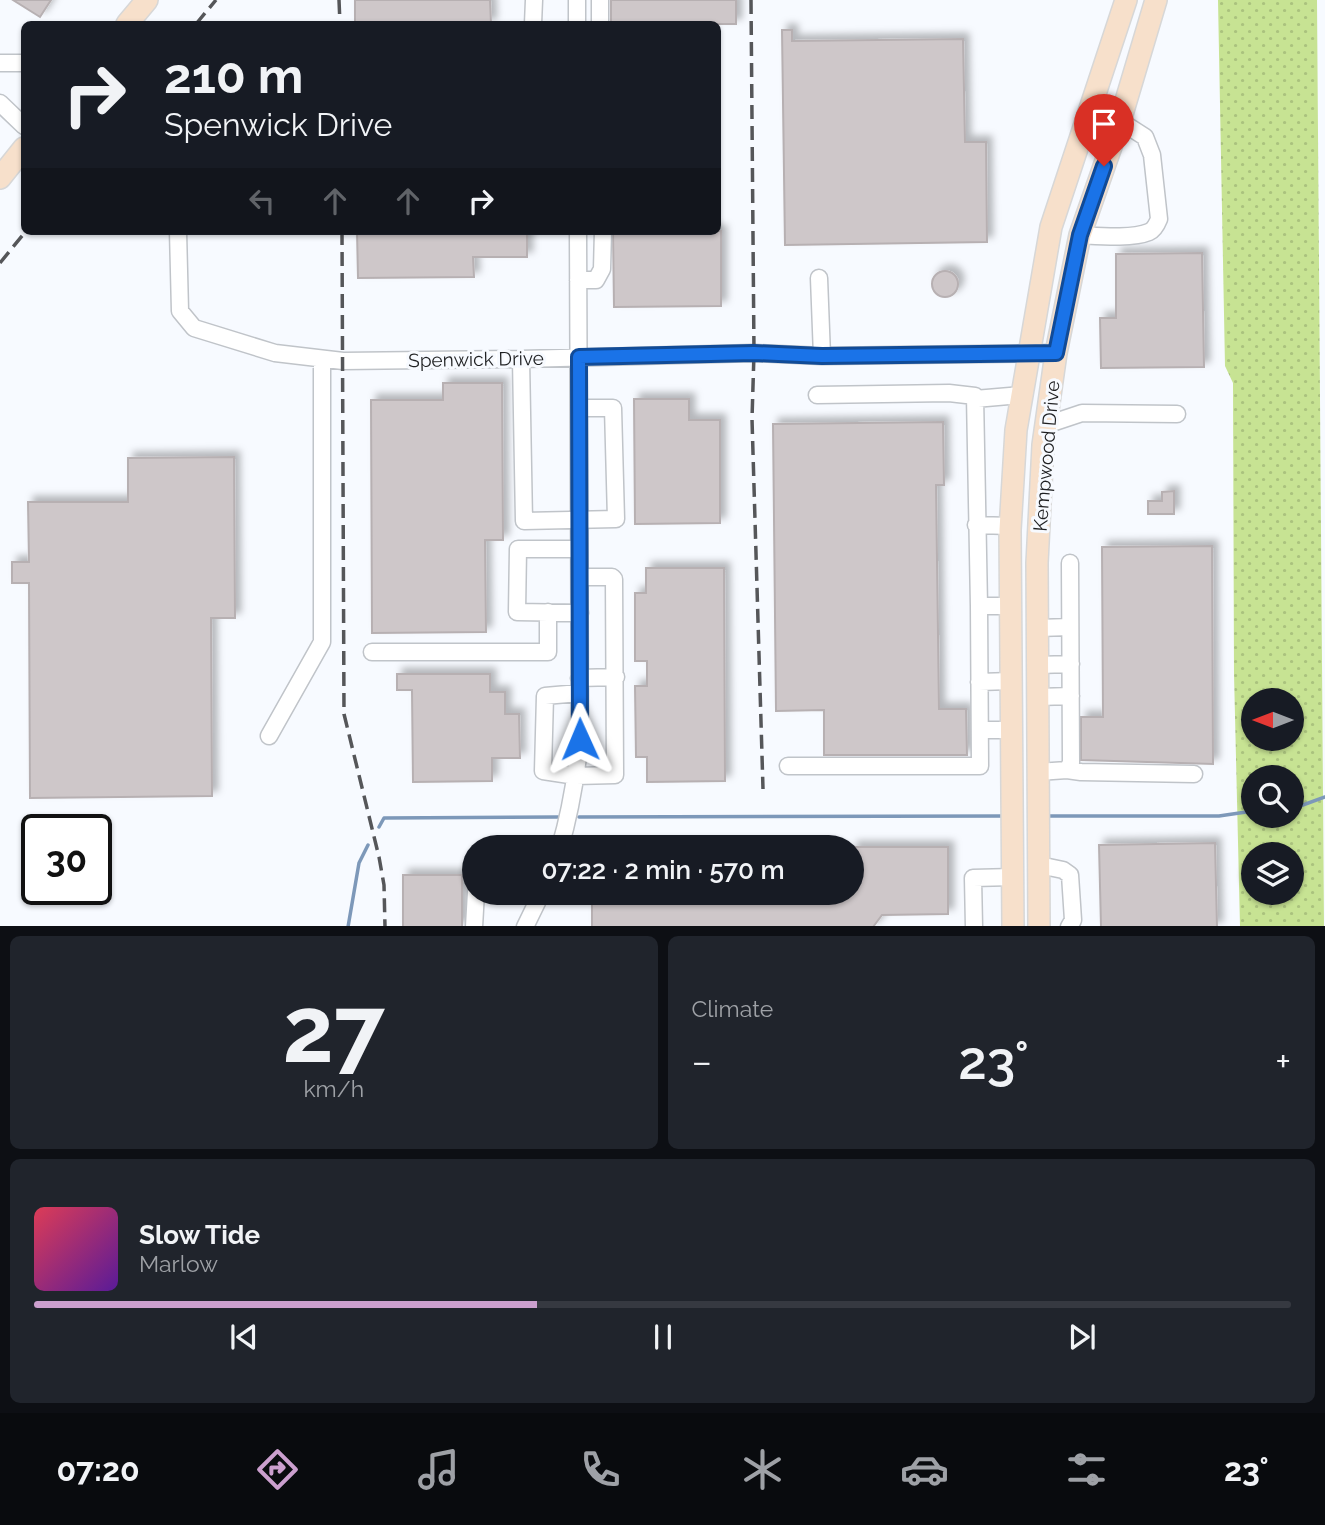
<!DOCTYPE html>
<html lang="en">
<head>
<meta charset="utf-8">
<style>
	:root { --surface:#171b24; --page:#20242c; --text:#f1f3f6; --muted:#9ea1a6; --line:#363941; --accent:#cb9fce }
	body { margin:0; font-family:Raleway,sans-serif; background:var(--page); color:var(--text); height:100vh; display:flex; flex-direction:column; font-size:26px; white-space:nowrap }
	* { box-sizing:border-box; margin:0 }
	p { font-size:23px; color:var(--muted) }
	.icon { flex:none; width:38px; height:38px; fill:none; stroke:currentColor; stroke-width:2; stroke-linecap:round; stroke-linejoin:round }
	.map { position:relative; height:926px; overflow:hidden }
	.drawer { display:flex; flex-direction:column; gap:10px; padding:10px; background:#0d0f14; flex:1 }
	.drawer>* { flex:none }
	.top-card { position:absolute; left:21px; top:21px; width:700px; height:214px; border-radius:10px; box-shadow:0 2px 5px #0004; background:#171b24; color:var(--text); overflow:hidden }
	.needle { width:46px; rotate:270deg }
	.buttons { position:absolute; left:1241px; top:688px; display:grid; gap:14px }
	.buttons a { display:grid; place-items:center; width:63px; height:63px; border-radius:50%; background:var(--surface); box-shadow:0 2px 5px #0004; font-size:35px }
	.speed { position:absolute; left:21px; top:814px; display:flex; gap:14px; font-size:35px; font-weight:700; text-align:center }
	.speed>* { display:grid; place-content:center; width:91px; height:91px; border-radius:50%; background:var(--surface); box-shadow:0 2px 5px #0004; line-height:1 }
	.speed .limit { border:4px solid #111; border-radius:10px; background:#fff; color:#111 }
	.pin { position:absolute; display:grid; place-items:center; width:60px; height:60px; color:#fff; margin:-72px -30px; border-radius:50% 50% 50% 0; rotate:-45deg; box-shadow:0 0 7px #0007 }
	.pin .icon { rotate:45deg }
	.me { position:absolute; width:77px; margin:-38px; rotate:359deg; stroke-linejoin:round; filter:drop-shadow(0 0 5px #0008) }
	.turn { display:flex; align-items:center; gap:24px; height:147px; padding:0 28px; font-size:32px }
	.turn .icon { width:91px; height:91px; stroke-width:2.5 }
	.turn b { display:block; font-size:49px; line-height:60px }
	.lanes { display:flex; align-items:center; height:66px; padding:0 28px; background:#0003; justify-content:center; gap:35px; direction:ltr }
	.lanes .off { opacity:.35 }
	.big { font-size:52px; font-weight:600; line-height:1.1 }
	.drawer .tile { flex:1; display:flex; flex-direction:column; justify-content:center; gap:10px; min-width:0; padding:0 24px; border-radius:10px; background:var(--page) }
	.drawer .dial { align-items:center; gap:0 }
	.dial b { font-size:91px; line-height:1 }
	.song { display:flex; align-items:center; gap:21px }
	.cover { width:84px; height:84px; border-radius:10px; background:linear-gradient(135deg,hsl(350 70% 55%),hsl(270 70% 35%)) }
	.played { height:7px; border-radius:4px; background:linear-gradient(90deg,var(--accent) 40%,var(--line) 40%) }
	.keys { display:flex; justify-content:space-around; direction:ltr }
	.heat { display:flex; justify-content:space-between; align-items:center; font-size:38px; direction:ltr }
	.drawer .tiles { flex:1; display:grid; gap:10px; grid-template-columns:1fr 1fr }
	.tile:last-child { grid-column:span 2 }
	.trip { position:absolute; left:462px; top:835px; width:402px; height:70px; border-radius:35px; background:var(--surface); box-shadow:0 2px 5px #0004; font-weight:600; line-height:70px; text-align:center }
	.tabs { display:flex; height:112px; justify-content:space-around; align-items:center; background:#090b0e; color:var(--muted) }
	.tabs .icon { width:49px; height:49px }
	.tabs .active { color:var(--accent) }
	.tabs b { font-size:32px; color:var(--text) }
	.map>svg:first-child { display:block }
	.grass { fill:url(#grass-dots); fill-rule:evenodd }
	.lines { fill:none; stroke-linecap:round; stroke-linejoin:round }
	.stream { stroke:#7d98b9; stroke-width:3.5 }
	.building { fill:#cec7c9; stroke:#b7b0b2; stroke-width:2; filter:url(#shadow) }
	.minor-casing { stroke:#c0c4c9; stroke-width:19 }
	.major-casing { stroke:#d7d7d7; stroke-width:24 }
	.minor { stroke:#fff; stroke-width:16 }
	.major { stroke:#f7e0cb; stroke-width:21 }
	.rail { stroke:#555659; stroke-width:3.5; stroke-dasharray:14 7; stroke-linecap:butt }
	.route-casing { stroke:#114b97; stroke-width:18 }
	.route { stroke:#1a73e8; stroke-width:12 }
	.labels { text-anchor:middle; stroke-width:6; stroke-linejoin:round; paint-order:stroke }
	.street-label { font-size:19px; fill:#1f2022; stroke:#f7faff }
</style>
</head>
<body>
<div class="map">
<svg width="1325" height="927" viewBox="0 0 1325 927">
	<defs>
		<pattern id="grass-dots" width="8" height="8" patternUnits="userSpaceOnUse" patternTransform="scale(1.75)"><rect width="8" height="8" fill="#c7e393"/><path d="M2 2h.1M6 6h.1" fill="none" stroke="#aac27e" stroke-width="1.8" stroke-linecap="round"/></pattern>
		<filter id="shadow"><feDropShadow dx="5.5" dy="-5.5" stdDeviation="3.5" flood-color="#0004"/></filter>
	</defs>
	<rect width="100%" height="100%" fill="#f7faff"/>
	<!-- grass -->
	<path class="grass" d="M1218 0H1317L1324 926H1240L1234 674 1233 383 1225 366ZM1253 700H1292V738H1253ZM1253 777H1292V816H1253ZM1253 854H1292V892H1253Z"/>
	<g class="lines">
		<!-- stream -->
		<path class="stream" d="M1292 809 1325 797
			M1045 816H1219L1253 811
			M579 817 1006 816
			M379 827 384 818 558 817
			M348 927 359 863 368 845"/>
	</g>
	<!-- building -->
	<path class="building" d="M13 0H51L40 17Z
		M355 0H490L491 24H355Z
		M611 0H736V24H611Z
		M782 30H792V41L963 39 965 142H986L987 242 785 245Z
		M357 231H527V257H473L474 277 358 278Z
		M613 231H721V306L614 307Z
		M1202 253 1204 367 1101 368 1100 318H1116V254Z
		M932 284a13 13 0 1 1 26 0a13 13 0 1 1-26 0Z
		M443 383H502L503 540H485L486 632 372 633 371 400H443Z
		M634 399H689V420H720V523L635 524Z
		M943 422 944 485H936L939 709H966L967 755H824V710L776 711 773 424Z
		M234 457 235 618H211L212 796 30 798 29 583H12V562H29L28 502H128V458Z
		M1174 491V514H1148V501H1162V492Z
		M1212 546 1213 764 1081 760V717H1103L1102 547Z
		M646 568H724L725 781 647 782V757H636L635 686H647V661H635V593H646Z
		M397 674H490V692H505V714H519L520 758H492V781L413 782 412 690H397Z
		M1215 843 1217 927H1101L1099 845Z
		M852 847H948V914L882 915 873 927H592V892H852Z
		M403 875H462V927H403Z"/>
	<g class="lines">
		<!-- minor casing -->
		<g class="minor-casing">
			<path id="minor" d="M533 24 534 0
				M577 24V0
				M600 24V0
				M0 63H24
				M0 103 24 126
				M178 231 180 311 194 328 275 353 343 361 521 359 754 353 822 356 1056 353
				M1080 235C1099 236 1132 239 1149 232 1154 230 1157 224 1159 219L1152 155 1145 137 1120 121
				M819 278 822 356
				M578 280H596L602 269 603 231
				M521 359 524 521 616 519 613 408H579
				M817 395 949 393 975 396 979 606H1010
				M975 399 1021 395
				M1046 425 1082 413 1177 414
				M976 525 1010 526
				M579 549H518L517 612 580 613
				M1038 628 1070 627
				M372 652H548V612
				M1038 665 1071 664
				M579 678 616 677
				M979 682 1011 681
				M579 693 545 696 543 771 576 776 615 775 614 579 612 577H580
				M1038 697 1071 696
				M980 730H1011
				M269 736 322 642V359
				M788 766H980L979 606
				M1067 770 1081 772 1194 774
				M1038 772 1067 770 1071 763 1070 563
				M560 847C571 810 576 778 580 739L578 231
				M1039 865 1063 870 1070 875 1073 920 1069 927
				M474 927 476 892
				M525 927 542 892
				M974 927 973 878 1013 877"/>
		</g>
		<!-- major casing -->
		<g class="major-casing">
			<path id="major" d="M127 24 147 0
				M0 178 24 148
				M1013 927 1010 530 1016 430 1051 227 1126 0
				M1039 927 1037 563 1043 445 1056 353 1080 235 1120 121 1156 0"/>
		</g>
		<!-- minor -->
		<use href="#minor" class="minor"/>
		<!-- major -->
		<use href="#major" class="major"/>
		<!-- rail -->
		<path class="rail" d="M339 0 340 24
			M751 0 754 353 752 419 763 789
			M196 24 216 0
			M342 231 344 714 379 857 384 885 385 927
			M0 263 26 231"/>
	</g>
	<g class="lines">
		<!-- route casing -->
		<g class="route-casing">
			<path id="route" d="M580 739 579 357 754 353 822 356 1056 353 1080 235 1104 166"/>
		</g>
		<!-- route -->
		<use href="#route" class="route"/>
	</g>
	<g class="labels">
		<!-- street labels -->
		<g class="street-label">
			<text transform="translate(476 359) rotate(-1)" y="7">Spenwick Drive</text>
			<text transform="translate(1046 456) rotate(-85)" y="7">Kempwood Drive</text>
		</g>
	</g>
</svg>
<div class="buttons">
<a><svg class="needle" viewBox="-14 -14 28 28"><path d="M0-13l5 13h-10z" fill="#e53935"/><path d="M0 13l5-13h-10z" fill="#9ea1a6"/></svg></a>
<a><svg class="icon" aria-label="search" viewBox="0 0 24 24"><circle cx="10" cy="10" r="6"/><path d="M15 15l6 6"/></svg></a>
<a><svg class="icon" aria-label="layers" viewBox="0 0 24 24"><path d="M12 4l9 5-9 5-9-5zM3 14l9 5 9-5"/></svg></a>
</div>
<div class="speed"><div class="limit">30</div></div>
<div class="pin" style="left:1104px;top:166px;background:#d93025"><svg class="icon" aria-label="arrive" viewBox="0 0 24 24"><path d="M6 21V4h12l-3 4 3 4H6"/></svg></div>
<svg class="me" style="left:580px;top:739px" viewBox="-20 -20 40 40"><path d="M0-17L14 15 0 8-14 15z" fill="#1a73e8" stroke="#fff" stroke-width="4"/></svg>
<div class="trip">07:22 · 2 min · 570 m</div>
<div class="top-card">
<div class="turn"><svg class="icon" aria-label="right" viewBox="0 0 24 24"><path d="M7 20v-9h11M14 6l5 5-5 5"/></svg><div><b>210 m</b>Spenwick Drive</div></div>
<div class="lanes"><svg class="icon off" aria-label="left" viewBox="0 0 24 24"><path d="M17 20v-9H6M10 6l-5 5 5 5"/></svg><svg class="icon off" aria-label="ahead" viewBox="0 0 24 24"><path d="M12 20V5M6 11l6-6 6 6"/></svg><svg class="icon off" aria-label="ahead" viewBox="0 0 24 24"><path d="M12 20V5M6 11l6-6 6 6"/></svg><svg class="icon" aria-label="right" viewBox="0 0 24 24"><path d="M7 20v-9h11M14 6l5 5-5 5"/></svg></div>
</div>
</div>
<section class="drawer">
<div class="tiles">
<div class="tile dial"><b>27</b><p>km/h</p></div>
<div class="tile"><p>Climate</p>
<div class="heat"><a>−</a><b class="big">23°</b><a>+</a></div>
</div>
<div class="tile">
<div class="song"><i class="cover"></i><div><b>Slow Tide</b><p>Marlow</p></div></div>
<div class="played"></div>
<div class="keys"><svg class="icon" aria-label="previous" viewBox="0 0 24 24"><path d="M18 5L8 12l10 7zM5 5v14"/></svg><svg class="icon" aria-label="pause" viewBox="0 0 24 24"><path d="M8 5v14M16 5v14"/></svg><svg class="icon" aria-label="next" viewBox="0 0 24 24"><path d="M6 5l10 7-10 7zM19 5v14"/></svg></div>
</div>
</div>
</section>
<nav class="tabs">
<b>07:20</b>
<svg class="icon active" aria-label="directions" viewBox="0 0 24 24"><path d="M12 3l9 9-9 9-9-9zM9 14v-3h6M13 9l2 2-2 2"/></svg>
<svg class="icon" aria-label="music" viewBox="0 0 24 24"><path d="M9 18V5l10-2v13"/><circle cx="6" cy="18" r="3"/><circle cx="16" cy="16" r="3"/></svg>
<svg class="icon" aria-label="phone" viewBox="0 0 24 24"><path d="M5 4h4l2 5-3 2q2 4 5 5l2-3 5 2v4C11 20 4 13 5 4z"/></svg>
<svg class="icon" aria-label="climate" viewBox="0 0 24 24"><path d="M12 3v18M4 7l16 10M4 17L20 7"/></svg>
<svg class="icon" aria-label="car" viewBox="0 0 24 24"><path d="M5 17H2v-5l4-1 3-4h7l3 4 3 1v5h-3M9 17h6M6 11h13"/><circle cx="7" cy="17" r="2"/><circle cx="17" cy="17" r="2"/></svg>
<svg class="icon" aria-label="filters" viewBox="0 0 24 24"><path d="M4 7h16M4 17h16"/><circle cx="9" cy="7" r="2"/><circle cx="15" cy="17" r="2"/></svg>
<b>23°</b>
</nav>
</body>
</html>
